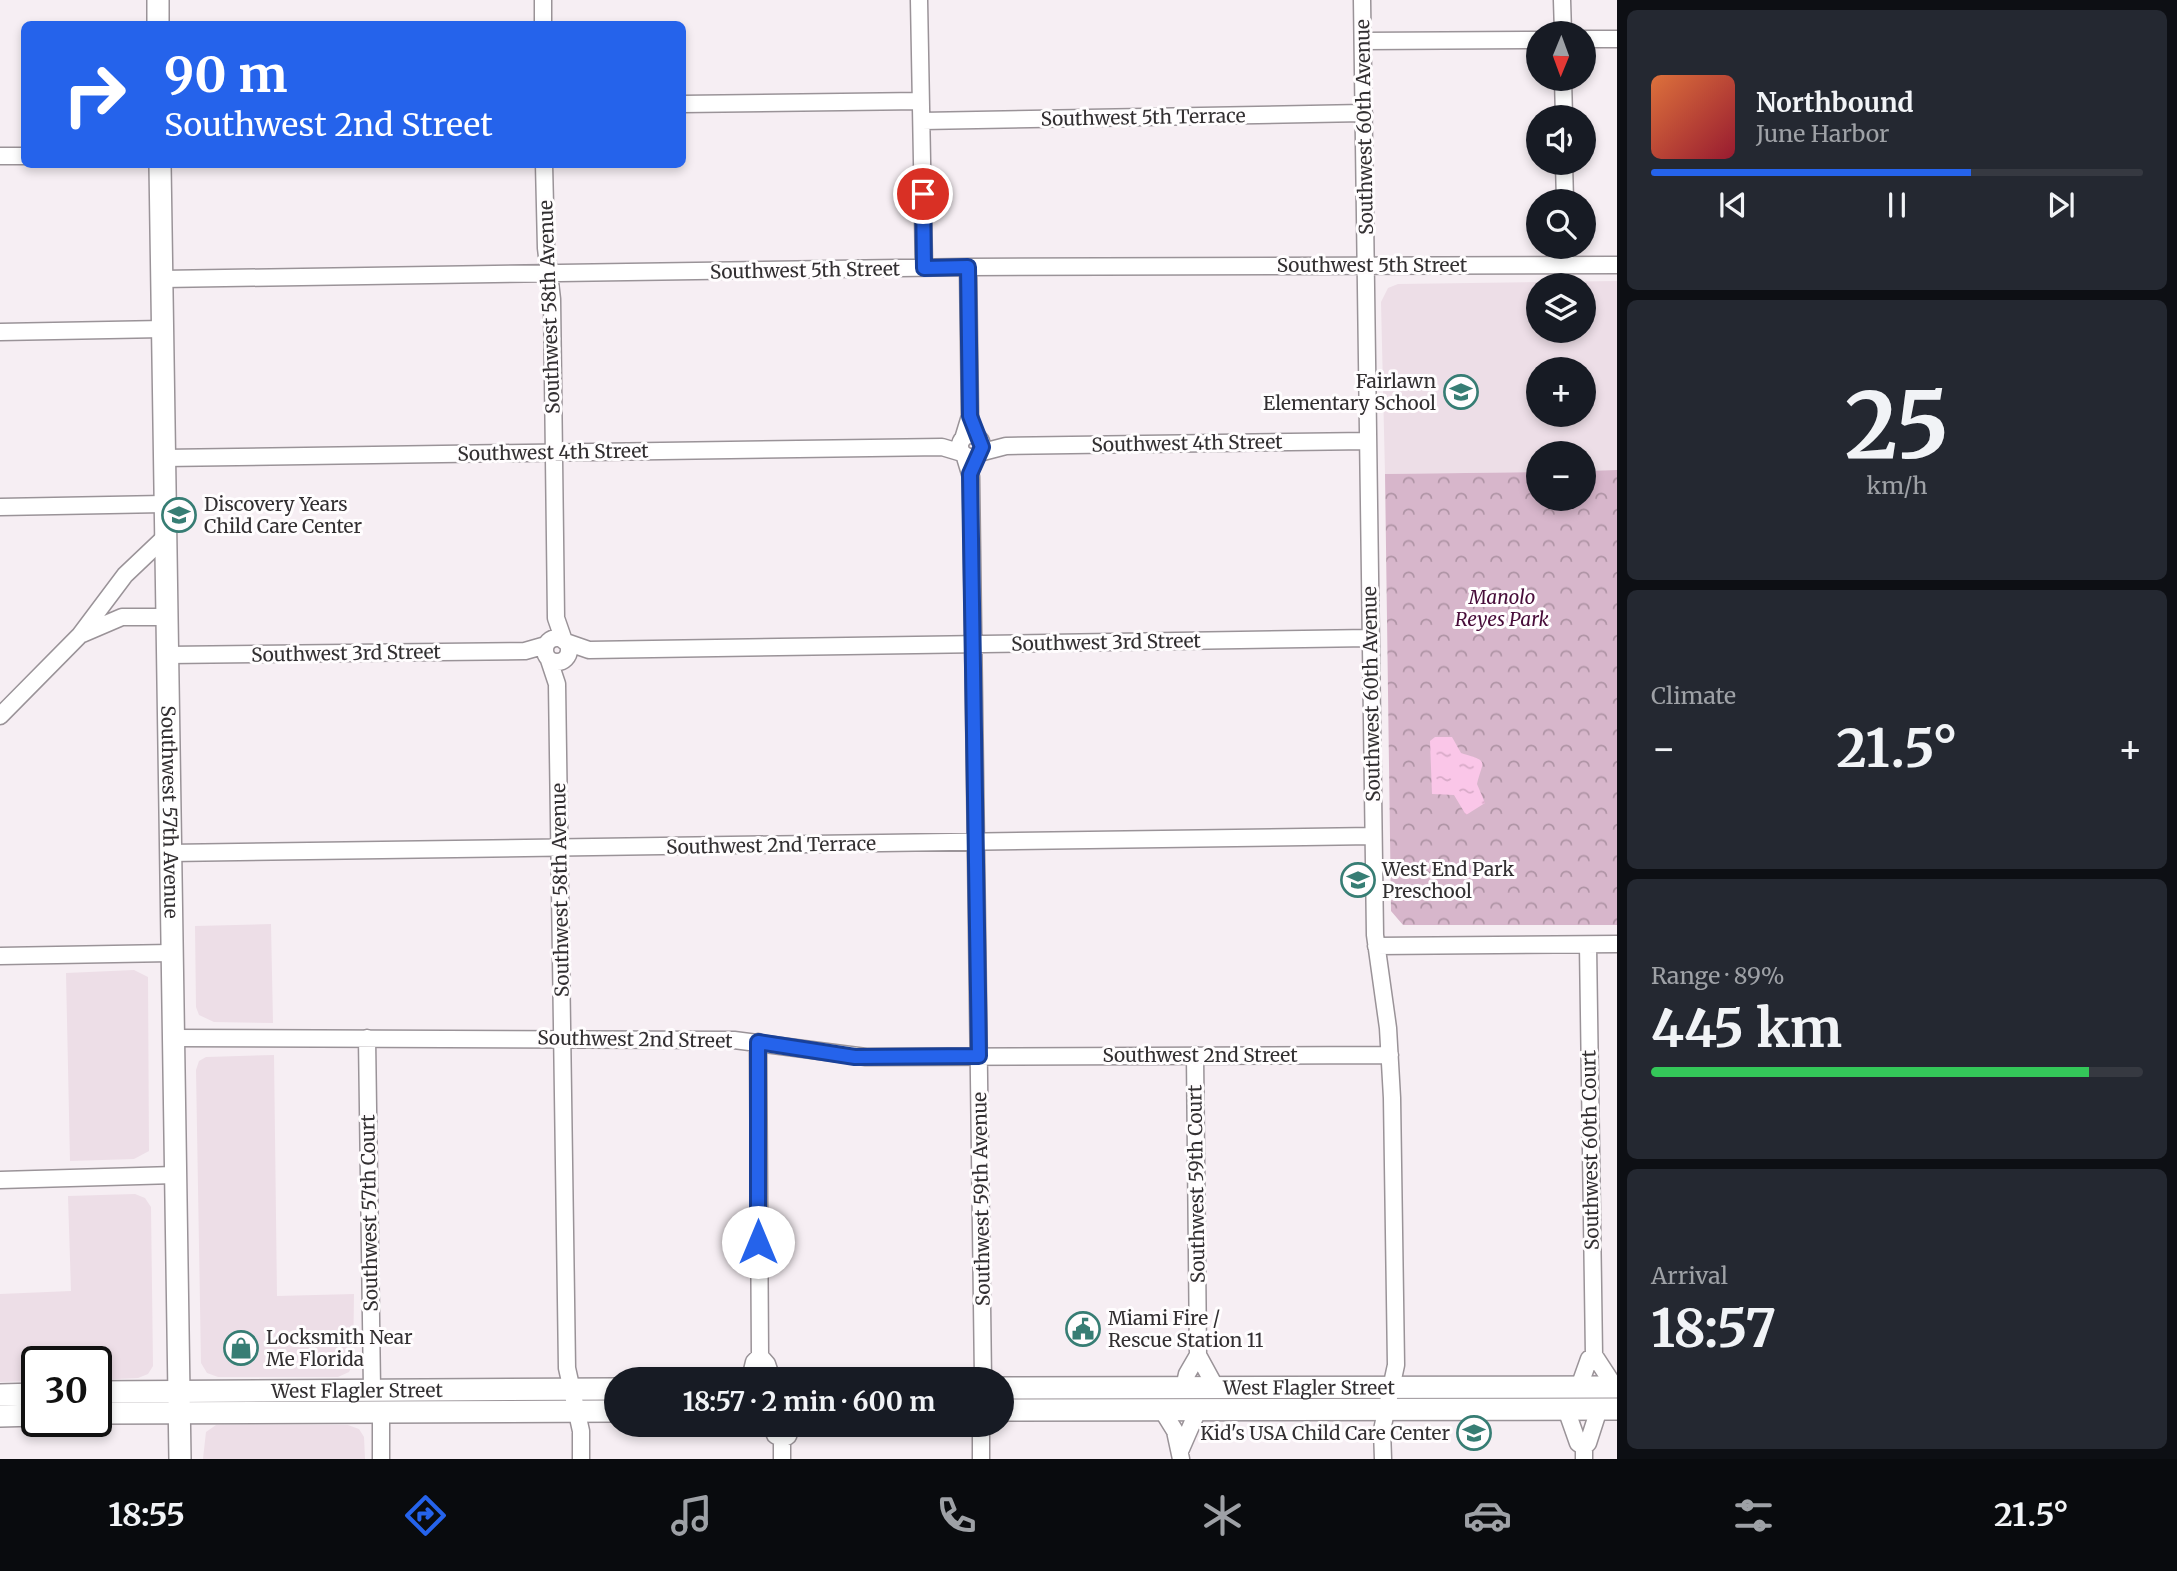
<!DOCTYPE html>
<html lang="en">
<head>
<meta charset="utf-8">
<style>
	:root { --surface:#171b24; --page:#242831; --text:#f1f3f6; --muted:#9ea1a6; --line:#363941; --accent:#2563eb }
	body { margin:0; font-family:Merriweather,serif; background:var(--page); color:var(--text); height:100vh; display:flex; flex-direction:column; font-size:26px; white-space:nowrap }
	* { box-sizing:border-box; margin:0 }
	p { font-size:23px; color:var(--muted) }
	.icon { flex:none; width:38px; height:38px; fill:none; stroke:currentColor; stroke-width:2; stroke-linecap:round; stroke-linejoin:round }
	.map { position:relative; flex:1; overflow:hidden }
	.panel { display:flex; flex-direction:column; gap:10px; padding:10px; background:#0d0f14; width:560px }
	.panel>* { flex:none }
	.hud { position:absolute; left:21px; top:21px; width:665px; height:147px; border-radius:10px; box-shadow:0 4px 10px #0003; background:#2563eb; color:#fff; overflow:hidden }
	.needle { width:46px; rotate:181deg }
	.buttons { position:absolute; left:1526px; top:21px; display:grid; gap:14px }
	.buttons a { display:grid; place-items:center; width:70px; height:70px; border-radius:50%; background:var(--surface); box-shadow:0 4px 10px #0003; font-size:35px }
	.speed { position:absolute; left:21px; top:1346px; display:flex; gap:14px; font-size:35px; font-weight:700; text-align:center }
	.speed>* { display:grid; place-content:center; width:91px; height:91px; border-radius:50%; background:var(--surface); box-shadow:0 4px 10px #0003; line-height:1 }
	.speed .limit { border:4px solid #111; border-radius:10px; background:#fff; color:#111 }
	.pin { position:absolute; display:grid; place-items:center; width:60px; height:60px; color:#fff; margin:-30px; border:4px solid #fff; border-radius:50%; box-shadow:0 2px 7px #0007 }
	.me { position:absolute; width:77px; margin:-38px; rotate:0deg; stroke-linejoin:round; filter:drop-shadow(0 0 5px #0008) }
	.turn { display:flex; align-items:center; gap:24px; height:147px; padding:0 28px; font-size:32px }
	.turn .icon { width:91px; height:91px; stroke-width:2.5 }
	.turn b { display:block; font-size:49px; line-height:60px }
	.big { font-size:52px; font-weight:700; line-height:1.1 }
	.panel .tile { flex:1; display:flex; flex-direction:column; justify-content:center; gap:10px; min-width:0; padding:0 24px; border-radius:10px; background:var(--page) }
	.panel .dial { align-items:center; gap:0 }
	.dial b { font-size:91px; line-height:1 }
	.song { display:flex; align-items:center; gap:21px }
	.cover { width:84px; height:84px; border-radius:10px; background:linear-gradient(135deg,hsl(20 70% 55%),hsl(350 70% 35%)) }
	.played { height:7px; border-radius:4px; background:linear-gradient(90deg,var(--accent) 65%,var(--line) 65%) }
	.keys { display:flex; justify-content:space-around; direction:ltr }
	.heat { display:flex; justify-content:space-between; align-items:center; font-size:38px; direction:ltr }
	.charge { height:10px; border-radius:5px; background:linear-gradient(90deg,#34c759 89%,var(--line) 0) }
	.trip { position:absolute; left:604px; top:1367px; width:410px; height:70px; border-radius:35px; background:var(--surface); box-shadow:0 4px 10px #0003; font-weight:700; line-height:70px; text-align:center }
	.tabs { display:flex; height:112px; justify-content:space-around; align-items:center; background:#090b0e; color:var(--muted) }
	.tabs .icon { width:49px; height:49px }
	.tabs .active { color:var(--accent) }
	.tabs b { font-size:32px; color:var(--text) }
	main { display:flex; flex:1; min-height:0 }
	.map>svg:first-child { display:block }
	.built { fill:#eddee7; fill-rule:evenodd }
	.park { fill:url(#park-crowns) }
	.water { fill:url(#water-ripples) }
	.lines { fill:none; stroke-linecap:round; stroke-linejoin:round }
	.minor-casing { stroke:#9a9398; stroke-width:19 }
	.major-casing { stroke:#9a9398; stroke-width:24 }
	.minor { stroke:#fff; stroke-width:16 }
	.major { stroke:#fff; stroke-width:21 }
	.route-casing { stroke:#184099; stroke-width:18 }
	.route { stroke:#2563eb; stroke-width:12 }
	.labels { text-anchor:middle; stroke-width:6; stroke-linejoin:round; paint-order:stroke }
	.street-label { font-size:19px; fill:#322f31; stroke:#fffdfe }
	.poi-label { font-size:19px; fill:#322f31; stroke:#fffdfe; text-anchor:start }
	.park-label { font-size:19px; font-style:italic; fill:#470c39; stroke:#fffdfe }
</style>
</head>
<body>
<main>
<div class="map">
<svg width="1617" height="1459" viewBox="0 0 1617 1459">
	<defs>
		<pattern id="park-crowns" width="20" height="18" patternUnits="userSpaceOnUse" patternTransform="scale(1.75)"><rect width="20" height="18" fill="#d7b6cb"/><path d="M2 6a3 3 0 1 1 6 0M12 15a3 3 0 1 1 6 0" fill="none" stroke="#af94a5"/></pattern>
		<pattern id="water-ripples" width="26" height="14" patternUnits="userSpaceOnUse" patternTransform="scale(1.75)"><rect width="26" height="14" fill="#fac6e8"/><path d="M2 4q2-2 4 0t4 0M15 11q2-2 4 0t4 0" fill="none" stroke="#d7aac7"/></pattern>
	</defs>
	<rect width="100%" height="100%" fill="#f6eef3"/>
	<!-- built -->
	<path class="built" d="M1617 281V470L1584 471V453H1538V472L1385 474 1381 302 1388 288 1398 284ZM1538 285H1584V331H1538ZM1538 369H1584V415H1538Z
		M271 924 273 1023 214 1022 199 1015 196 1007 195 926Z
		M134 970 148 977 149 1151 134 1159 70 1161 66 973Z
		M274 1055 277 1296 354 1294 353 1364 349 1372 338 1377H218L207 1373 201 1363 196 1070 199 1061 206 1057Z
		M135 1194 145 1198 151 1207 153 1366 148 1374 138 1378 96 1380V1362H37V1381L0 1382V1294L71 1291 68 1196Z
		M216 1425H348L359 1429 364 1437 365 1459H203L206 1432Z"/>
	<!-- park -->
	<path class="park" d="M1617 470V925H1403L1391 911 1385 474 1538 472V499H1584V471Z"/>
	<!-- water -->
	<path class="water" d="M1435 737H1452L1461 753C1490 762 1483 759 1477 784L1485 803 1466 815 1454 795 1432 794 1430 741Z"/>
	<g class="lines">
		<!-- minor casing -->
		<g class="minor-casing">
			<path id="minor" d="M543 0V24
				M919 0 924 268
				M1362 0 1375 935 1388 1028 1392 1098 1396 1365 1382 1430 1383 1459
				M1562 0 1563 33
				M1584 39H1617
				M1363 41 1538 40
				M1563 79 1564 117
				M682 104 921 101
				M922 121 1364 113
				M0 156H24
				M1564 163 1565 201
				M544 164 546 248 552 299 556 618 564 641
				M1565 247V266
				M162 279 968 267 1617 265
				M0 332 163 329
				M960 446a11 11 0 1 1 22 0a11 11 0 1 1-22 0Z
				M963 439 970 416 968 267
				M979 453 1006 446 1368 441
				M964 454 971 477 983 1379
				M163 458 942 447 962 453
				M0 507 164 504
				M80 635 122 617H167
				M545 650a12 12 0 1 1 24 0a12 12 0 1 1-24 0Z
				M566 642 589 650 1370 638
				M167 655 525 651 546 645
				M549 660 557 684 567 1368 581 1431V1459
				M0 716 80 635 125 575 164 538
				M169 853 1373 836
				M1588 945 1594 1355 1615 1387
				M1376 946 1617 944
				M0 956 171 953
				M172 1038 734 1040 866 1057 1390 1055
				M367 1038 372 1389
				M1195 1055 1198 1355 1216 1388
				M0 1180 175 1175
				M760 1356 767 1364 772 1379
				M750 1379 754 1362 760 1356 758 1042
				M1579 1387 1589 1359 1594 1355
				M1184 1388 1187 1374 1198 1355
				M1566 1409 1578 1443 1584 1447
				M1162 1410 1175 1431 1181 1459
				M381 1411V1459
				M772 1424 775 1435 782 1439
				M1181 1449 1198 1410
				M782 1459V1439L788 1436 792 1424
				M981 1459V1424
				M1584 1459V1447L1588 1443 1599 1409"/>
		</g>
		<!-- major casing -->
		<g class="major-casing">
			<g id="major">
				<path d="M158 0V24"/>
				<path id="s1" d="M160 164 180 1459"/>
				<path id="s2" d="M1001 1388 1617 1387"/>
				<path id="s3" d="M96 1392 616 1389"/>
				<path d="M0 1395 37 1394"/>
				<path d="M1001 1410 1617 1409"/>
				<path d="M96 1413 616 1411"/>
				<path d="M0 1416 37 1415"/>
			</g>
		</g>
		<!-- minor -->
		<use href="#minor" class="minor"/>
		<!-- major -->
		<use href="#major" class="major"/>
	</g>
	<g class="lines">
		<!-- route casing -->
		<g class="route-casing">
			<path id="route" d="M758 1242V1042L855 1057 979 1056 970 474 982 447 970 416 968 267 924 268 923 194"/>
		</g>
		<!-- route -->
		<use href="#route" class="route"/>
	</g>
	<!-- icons -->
	<defs>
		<g id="school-ring" transform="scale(1.75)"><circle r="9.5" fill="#fffdfe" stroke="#377d74" stroke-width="1.5"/><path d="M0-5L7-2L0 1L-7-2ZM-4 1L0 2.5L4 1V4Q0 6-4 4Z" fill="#377d74"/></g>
		<g id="civic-ring" transform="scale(1.75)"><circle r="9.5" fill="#fffdfe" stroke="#377d74" stroke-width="1.5"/><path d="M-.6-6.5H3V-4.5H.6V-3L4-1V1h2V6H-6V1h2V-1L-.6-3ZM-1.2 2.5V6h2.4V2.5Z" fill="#377d74"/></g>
		<g id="shop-ring" transform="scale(1.75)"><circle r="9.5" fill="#fffdfe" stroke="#377d74" stroke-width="1.5"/><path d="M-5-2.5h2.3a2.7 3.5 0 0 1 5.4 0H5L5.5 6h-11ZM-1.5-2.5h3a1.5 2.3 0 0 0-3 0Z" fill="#377d74"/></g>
	</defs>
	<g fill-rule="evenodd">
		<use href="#school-ring" x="1461" y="392"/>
		<use href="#school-ring" x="179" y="515"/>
		<use href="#school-ring" x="1358" y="880"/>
		<use href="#civic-ring" x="1083" y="1329"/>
		<use href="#shop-ring" x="241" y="1348"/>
		<use href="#school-ring" x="1474" y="1433"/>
	</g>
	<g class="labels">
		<!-- street labels -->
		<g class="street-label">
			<text transform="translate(1143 117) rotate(-1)" y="7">Southwest 5th Terrace</text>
			<text transform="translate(1364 127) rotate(-91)" y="7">Southwest 60th Avenue</text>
			<text x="1372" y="272">Southwest 5th Street</text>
			<text transform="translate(805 270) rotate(-1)" y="7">Southwest 5th Street</text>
			<text transform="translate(549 307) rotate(-92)" y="7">Southwest 58th Avenue</text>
			<text transform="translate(1187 443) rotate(-1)" y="7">Southwest 4th Street</text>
			<text transform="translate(553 452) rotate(-1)" y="7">Southwest 4th Street</text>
			<text transform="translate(1106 642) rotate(-1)" y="7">Southwest 3rd Street</text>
			<text transform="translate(346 653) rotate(-1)" y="7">Southwest 3rd Street</text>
			<text transform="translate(1371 694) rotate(-91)" y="7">Southwest 60th Avenue</text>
			<text dy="7" stroke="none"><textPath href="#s1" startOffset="648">Southwest 57th Avenue</textPath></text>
			<text transform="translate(771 845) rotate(-1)" y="7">Southwest 2nd Terrace</text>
			<text transform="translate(560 890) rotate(-91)" y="7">Southwest 58th Avenue</text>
			<text transform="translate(635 1039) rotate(1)" y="7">Southwest 2nd Street</text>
			<text x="1200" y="1062">Southwest 2nd Street</text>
			<text transform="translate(1590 1150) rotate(-91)" y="7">Southwest 60th Court</text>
			<text transform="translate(1196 1184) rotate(-91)" y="7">Southwest 59th Court</text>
			<text transform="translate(981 1199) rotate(-91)" y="7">Southwest 59th Avenue</text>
			<text transform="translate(369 1213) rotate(-91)" y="7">Southwest 57th Court</text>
			<text dy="7" stroke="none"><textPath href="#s2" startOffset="308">West Flagler Street</textPath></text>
			<text dy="7" stroke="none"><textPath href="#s3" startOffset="261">West Flagler Street</textPath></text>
		</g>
		<!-- poi labels -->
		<g class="poi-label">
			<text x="1436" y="388" text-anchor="end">Fairlawn<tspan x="1436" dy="22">Elementary School</tspan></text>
			<text x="204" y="511">Discovery Years<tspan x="204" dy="22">Child Care Center</tspan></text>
			<text x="1382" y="876">West End Park<tspan x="1382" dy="22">Preschool</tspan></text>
			<text x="1108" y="1325">Miami Fire /<tspan x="1108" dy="22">Rescue Station 11</tspan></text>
			<text x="266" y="1344">Locksmith Near<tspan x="266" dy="22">Me Florida</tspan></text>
			<text x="1450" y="1440" text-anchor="end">Kid's USA Child Care Center</text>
		</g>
		<!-- park labels -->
		<g class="park-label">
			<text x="1502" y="604">Manolo<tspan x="1502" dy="22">Reyes Park</tspan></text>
		</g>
	</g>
</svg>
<div class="buttons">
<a><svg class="needle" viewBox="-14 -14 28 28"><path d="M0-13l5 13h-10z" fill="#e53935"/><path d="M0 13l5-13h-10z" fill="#9ea1a6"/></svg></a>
<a><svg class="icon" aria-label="sound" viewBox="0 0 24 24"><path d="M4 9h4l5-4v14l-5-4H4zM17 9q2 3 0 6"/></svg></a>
<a><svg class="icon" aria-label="search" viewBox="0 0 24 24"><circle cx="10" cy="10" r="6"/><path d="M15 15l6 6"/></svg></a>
<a><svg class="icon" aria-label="layers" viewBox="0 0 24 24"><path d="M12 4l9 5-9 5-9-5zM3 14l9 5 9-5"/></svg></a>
<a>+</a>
<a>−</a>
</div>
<div class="speed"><div class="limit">30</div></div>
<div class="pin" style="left:923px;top:194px;background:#d93025"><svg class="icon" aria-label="arrive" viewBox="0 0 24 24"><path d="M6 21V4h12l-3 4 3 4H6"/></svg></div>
<svg class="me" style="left:758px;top:1242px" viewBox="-20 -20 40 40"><circle r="19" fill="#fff"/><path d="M0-13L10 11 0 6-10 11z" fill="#2563eb"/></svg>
<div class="trip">18:57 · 2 min · 600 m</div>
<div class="hud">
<div class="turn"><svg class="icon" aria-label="right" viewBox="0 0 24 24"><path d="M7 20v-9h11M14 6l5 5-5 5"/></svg><div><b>90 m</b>Southwest 2nd Street</div></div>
</div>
</div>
<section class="panel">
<div class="tile">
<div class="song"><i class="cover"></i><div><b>Northbound</b><p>June Harbor</p></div></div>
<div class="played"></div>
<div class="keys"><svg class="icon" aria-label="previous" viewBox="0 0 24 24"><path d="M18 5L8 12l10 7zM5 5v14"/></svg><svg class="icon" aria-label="pause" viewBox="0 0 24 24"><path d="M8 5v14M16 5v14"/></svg><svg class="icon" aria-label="next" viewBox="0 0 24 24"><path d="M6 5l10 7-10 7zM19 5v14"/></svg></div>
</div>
<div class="tile dial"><b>25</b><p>km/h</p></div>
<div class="tile"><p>Climate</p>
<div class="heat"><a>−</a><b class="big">21.5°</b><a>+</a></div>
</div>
<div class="tile"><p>Range · 89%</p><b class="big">445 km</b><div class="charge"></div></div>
<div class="tile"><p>Arrival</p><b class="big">18:57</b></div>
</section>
</main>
<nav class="tabs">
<b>18:55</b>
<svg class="icon active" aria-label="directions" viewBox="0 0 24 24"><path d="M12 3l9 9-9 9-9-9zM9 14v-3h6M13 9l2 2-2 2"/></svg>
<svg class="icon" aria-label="music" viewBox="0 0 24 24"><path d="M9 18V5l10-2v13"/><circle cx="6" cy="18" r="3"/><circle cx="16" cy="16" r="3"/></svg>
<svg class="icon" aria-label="phone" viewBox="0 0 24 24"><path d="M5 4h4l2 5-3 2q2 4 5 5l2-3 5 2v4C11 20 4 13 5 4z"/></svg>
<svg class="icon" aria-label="climate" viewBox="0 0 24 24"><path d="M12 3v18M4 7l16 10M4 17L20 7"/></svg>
<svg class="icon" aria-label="car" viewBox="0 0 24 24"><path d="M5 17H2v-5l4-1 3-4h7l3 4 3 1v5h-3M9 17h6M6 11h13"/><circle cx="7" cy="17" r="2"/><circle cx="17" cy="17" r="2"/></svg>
<svg class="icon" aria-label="filters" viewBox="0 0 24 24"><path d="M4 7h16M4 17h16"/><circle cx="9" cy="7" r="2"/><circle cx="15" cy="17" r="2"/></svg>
<b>21.5°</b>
</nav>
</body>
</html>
